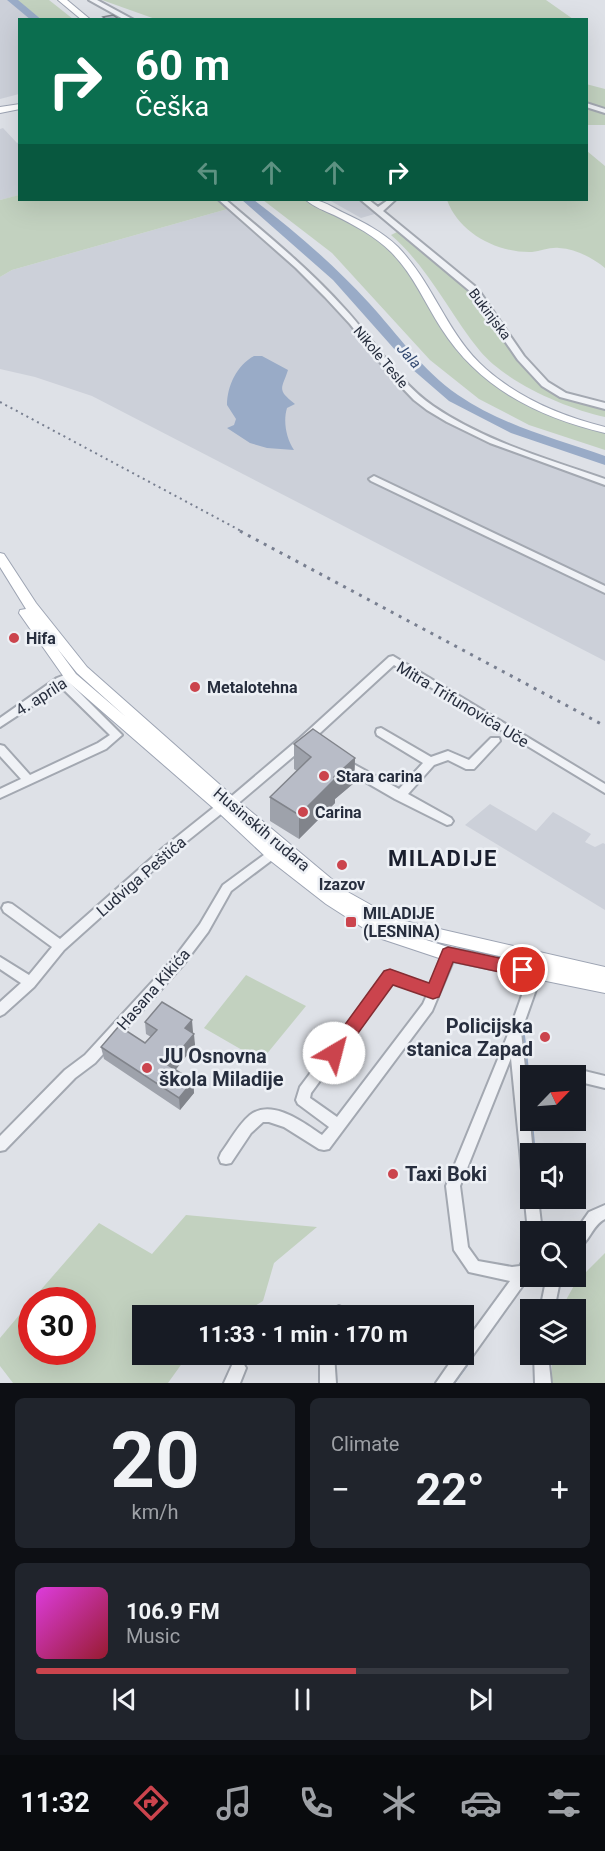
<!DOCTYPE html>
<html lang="en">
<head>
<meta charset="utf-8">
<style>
	:root { --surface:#171b24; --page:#20242c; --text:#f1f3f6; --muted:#9ea1a6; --line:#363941; --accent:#cb444d }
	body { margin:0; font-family:Roboto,sans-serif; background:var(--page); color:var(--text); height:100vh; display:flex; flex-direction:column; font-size:22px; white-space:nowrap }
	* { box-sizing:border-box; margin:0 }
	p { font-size:20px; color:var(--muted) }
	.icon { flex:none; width:33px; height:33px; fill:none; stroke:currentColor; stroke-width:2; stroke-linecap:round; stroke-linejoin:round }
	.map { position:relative; height:1383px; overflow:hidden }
	.side { display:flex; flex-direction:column; gap:15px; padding:15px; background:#0d0f14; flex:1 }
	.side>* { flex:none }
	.hud { position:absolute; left:18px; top:18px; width:570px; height:183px; border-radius:0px; box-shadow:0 6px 24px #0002; background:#0b6e4f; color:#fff; overflow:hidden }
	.needle { width:39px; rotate:65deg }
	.buttons { position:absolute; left:520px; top:1065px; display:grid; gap:12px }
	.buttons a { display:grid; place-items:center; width:66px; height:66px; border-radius:0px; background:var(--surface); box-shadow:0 6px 24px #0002; font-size:30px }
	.speed { position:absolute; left:18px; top:1287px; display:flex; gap:12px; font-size:30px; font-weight:700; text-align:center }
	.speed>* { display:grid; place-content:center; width:78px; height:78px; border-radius:50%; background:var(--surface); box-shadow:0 6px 24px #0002; line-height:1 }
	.speed .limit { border:9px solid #d22; background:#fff; color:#111 }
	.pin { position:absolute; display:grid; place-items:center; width:51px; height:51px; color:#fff; margin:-26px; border:3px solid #fff; border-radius:50%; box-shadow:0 2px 6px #0007 }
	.me { position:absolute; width:66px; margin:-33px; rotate:37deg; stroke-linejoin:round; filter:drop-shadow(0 0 4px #0008) }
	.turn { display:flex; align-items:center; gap:21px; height:126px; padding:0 18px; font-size:27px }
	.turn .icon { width:78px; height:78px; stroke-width:2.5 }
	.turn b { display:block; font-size:42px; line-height:51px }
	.lanes { display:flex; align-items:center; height:57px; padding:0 18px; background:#0003; justify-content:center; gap:30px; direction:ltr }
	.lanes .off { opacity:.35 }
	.big { font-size:45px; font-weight:700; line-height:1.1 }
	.side .tile { flex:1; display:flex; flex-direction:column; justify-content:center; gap:9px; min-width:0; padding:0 21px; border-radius:9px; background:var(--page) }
	.side .dial { align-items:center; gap:0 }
	.dial b { font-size:78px; line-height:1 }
	.song { display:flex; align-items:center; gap:18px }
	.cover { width:72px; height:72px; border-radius:9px; background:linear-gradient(135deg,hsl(300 70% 55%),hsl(350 70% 35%)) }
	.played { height:6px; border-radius:3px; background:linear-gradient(90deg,var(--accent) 60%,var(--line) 60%) }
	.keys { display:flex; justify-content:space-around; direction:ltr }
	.heat { display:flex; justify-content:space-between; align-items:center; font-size:33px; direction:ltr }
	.side .tiles { flex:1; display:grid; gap:15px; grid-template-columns:1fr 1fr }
	.tile:last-child { grid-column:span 2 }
	.trip { position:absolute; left:132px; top:1305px; width:342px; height:60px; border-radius:0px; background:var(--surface); box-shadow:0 6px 24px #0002; font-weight:700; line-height:60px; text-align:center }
	.tab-bar { display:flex; height:96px; justify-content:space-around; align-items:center; background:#090b0e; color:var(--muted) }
	.tab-bar .icon { width:42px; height:42px }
	.tab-bar .on { color:var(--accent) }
	.tab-bar b { font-size:27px; color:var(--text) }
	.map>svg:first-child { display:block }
	.built { fill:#ccd0d9 }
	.green { fill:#c2d1bf }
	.water { fill:#99abc7 }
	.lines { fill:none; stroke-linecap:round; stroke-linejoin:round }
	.stream { stroke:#99abc7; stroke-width:4 }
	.river { fill:#99abc7; fill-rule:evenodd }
	.minor-casing { stroke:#a3a8b1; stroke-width:4 }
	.major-casing { stroke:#9da4b3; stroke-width:2 }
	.minor { fill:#f0f2f6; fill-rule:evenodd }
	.major { fill:#fff; fill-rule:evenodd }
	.rail-far1 { stroke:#787f90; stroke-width:2; stroke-dasharray:2 4; stroke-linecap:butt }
	.rail { stroke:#787f90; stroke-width:3; stroke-dasharray:3 6; stroke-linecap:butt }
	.wall { fill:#9ea2ab }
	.shaded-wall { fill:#81848b }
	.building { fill:#b8bcc7; stroke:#81848b; stroke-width:1.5 }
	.route { fill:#cb444d; stroke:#842c32; stroke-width:1.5 }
	.poi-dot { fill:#cb444d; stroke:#edf0f5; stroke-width:2 }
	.labels { text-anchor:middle; stroke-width:5; stroke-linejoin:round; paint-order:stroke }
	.far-street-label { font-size:14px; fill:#272e3e; stroke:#edf0f5 }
	.far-water-label { font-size:15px; font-style:italic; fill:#334971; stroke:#edf0f5 }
	.poi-label { font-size:16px; font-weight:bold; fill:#272e3e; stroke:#edf0f5; text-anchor:start }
	.street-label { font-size:16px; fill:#272e3e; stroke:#edf0f5 }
	.near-poi-label { font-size:20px; font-weight:bold; fill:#272e3e; stroke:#edf0f5; text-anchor:start }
	.district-label { font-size:22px; font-weight:bold; letter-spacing:1.5px; fill:#1a1f2e; stroke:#edf0f5 }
</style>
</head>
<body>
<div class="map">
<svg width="605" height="1383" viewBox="0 0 605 1383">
	<rect width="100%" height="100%" fill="#dee1e7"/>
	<!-- built -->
	<path class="built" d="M0 0H12L38 19 20 20 19 94 0 99Z
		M3 128 17 143 19 142 20 195 0 200V129Z
		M329 200H362L378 213 361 218Z
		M231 208 294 261 379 357 430 408 506 446 605 482V661L92 396 35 377 0 369V277L12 270Z
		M490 804 536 831 553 812 591 834 585 842 595 847 603 843 605 844V910L465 825Z"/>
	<!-- green -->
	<path class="green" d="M16 0H49L73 19H41Z
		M102 0H546L573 19 158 20Z
		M586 84 605 89V125H587Z
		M587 151 605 166V268C593 258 576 249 559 248 550 247 541 251 532 252 497 253 459 233 447 200H586Z
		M19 195 20 200H222L231 208 12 270 0 277V200Z
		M263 200H307L369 233 389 247 414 281 457 351 479 372 506 393 538 411 605 433V450L529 425 479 399 430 360 332 253Z
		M399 231C425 252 454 272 475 297 503 330 520 377 561 396 575 403 590 405 605 409V417C565 408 507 383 480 351 449 313 429 268 391 235Z
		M246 975 306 1006 261 1061 204 1028Z
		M186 1215 317 1227 274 1263 263 1301 240 1315 142 1316V1354L188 1355 168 1383H13L0 1366V1338L31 1301 32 1352H82V1300H32L99 1223 152 1254Z
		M605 1253V1383H552V1355L576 1354V1310L561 1309 576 1282Z"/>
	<!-- water -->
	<path class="water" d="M254 356H262L288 370C282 389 276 389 295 404L287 408C283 421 286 438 294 450L267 448 250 443 227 428 234 425 236 419 227 405C227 386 237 365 254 356Z"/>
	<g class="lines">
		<!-- stream -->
		<path class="stream" d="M522 1027 527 1070
			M527 1081 534 1154
			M453 1383 466 1365"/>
		<!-- river -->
		<path class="river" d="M7 0H18L42 20H31Z
			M242 200H254C295 231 334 265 369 303 398 335 422 370 458 395 502 425 555 439 605 456V465L511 433 449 401 412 369 333 280Z"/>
		<!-- minor casing -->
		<g class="minor-casing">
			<path id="minor" d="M89 0H97L134 20H125Z
				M586 103 605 109V113L586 107Z
				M219 200H226C266 234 308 268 344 308 374 340 396 380 433 406 484 441 547 459 605 479V485L490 443 447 422 427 410 414 400 391 376 350 324 325 297 296 268Z
				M361 200H369L378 207 388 200H395L383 211 477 288 524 356 548 382 566 393 605 403V409L560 397 542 386 518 360 471 292Z
				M374 476 605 586V593L371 481 369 479Z
				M393 656 605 784V793L394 665 308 744 228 812 221 814 171 854 64 950 34 987 4 1014 0 1016V1002L21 983 0 969V957L29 975 52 947 4 912 2 908 4 904 8 903 12 904 60 939 163 848 213 808 220 806 300 738 389 657Z
				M67 674 72 678 69 682 122 735 106 749 0 798V789L21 779 0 756V745L4 746 30 775 98 743 110 735 61 687 0 727V718L57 678Z
				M381 728 431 757 448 751 469 760 491 738H499L500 741 474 769H466L448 760 434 765 408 794 451 818 453 821 451 824 447 825 395 799 338 766 337 763 338 760H346L399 789 423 763 377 735 376 732 377 729Z
				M272 849 276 851 278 854 276 857 231 891 208 932 183 965 95 1063 75 1078 5 1150 0 1151V1136L65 1070 85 1055 175 957 200 924 223 885Z
				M448 949 452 950 454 954 453 961 432 1011 329 1149 324 1150 319 1149 284 1127 269 1122H263L251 1133 231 1163 226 1164 221 1163 219 1158 221 1153C230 1141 238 1125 250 1115 272 1098 304 1123 322 1135L329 1127 298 1104 296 1100 300 1087 386 972 390 971 431 986C435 974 439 962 444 950ZM392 982 427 995 423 1004 337 1117 310 1098 311 1093Z
				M538 962 542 963 544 967 521 1032 525 1067H568L605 1076V1088L576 1081V1076H531V1079H526L533 1154H531V1198H538L542 1232H531V1237L528 1232 511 1058 460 1186 468 1247 478 1261 512 1267 520 1266 526 1255 531 1253V1274L453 1383H436L456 1354H464V1344L510 1281 469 1272 454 1250 446 1186 509 1032 532 967 534 963Z
				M605 1205V1219C592 1225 589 1244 576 1249L575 1232 589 1212Z
				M547 1276H561L554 1310H540Z
				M339 1306 344 1308 345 1316H331L334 1308Z
				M320 1354H334L336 1383H320Z
				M534 1354H548L551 1383H535Z
				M238 1360 243 1363 246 1368 240 1383H224L233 1363Z"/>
		</g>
		<!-- major casing -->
		<g class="major-casing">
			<path id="major" d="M58 0H67L91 20H82Z
				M20 104V109L0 113V107Z
				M306 200C320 198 332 207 344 213 363 222 383 232 398 247 434 284 447 335 486 369 520 399 562 416 605 427V433C538 417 479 388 441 328 425 303 413 274 391 252 375 236 354 225 334 215 325 211 314 207 306 200Z
				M0 553 4 554 36 603 87 667 236 799 346 891 396 919 605 967V993L448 961 379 938 326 904 267 858 219 813 66 680 19 613 20 610 26 609 0 567ZM57 648 77 673 126 717 76 674ZM420 938 543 966 448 947Z"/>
		</g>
		<!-- minor -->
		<use href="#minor" class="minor"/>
		<!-- major -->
		<use href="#major" class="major"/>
		<!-- rail-far1 -->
		<path class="rail-far1" d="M0 402 243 532"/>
		<!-- rail -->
		<path class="rail" d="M240 531 605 726"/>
	</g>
	<!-- wall -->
	<path class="wall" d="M294 744 355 758 354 783 335 799V803L299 839 270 821V797L297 771 294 769Z
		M145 1022 193 1032 192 1033 195 1045 175 1070 193 1081 194 1093 180 1110 104 1059 101 1047 145 1043 151 1037 146 1034Z"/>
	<!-- shaded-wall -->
	<path class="shaded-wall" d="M355 758 354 783 335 799V803L299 839V815L334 777Z
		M192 1020 193 1032 186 1040 185 1028Z
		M194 1034 195 1045 170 1077 168 1065Z
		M193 1081 194 1093 180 1110 179 1098Z"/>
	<!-- building -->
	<path class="building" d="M113 15 120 20H107L103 17Z
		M313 729 355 758 334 777 336 778 299 815 270 797 311 757 294 744Z
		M162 1002 192 1020 185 1028 194 1034 168 1065 193 1081 179 1098 101 1047 119 1026 145 1043 157 1030 145 1022Z"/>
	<!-- route -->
	<path class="route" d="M448 947 523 963 529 965 531 970 529 975 523 977 453 962 439 997 433 999 393 985 340 1058 334 1061 328 1058 325 1053 328 1048 384 971 390 969 429 983 443 949Z"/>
	<!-- markers -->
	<g class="poi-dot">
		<circle cx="14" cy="638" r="6"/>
		<circle cx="195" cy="687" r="6"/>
		<circle cx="324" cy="776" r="6"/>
		<circle cx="303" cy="812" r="6"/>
		<circle cx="342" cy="865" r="6"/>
		<rect x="345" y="916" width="12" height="12" rx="3"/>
		<circle cx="545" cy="1037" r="6"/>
		<circle cx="147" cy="1068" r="6"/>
		<circle cx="393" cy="1174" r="6"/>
	</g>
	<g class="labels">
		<!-- far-street labels -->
		<g class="far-street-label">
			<text transform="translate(490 314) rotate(53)" y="5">Bukinjska</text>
			<text transform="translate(381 357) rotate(50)" y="5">Nikole Tesle</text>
		</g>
		<!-- far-water labels -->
		<g class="far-water-label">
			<text transform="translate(409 356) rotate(48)" y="5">Jala</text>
		</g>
		<!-- poi labels -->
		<g class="poi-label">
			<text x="26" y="644">Hifa</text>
			<text x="207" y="693">Metalotehna</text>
			<text x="336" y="782">Stara carina</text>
			<text x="315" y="818">Carina</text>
			<text x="342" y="890" text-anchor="middle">Izazov</text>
			<text x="363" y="919">MILADIJE<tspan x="363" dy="18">(LESNINA)</tspan></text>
		</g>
		<!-- street labels -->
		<g class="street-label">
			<text transform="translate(41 696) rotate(-32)" y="6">4. aprila</text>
			<text transform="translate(463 704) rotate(31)" y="6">Mitra Trifunovića Uče</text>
			<text transform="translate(262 829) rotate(40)" y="6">Husinskih rudara</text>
			<text transform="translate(141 876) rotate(-41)" y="6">Ludviga Peštića</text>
			<text transform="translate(153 989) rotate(-49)" y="6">Hasana Kikića</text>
		</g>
		<!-- near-poi labels -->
		<g class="near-poi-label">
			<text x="533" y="1033" text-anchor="end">Policijska<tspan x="533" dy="23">stanica Zapad</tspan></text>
			<text x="159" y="1063">JU Osnovna<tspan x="159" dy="23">škola Miladije</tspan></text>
			<text x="405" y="1181">Taxi Boki</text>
		</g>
		<!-- district labels -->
		<g class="district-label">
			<text x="443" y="866">MILADIJE</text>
		</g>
	</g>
</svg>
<div class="buttons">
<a><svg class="needle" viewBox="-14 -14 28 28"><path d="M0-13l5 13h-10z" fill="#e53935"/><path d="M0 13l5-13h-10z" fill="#9ea1a6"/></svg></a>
<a><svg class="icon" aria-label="sound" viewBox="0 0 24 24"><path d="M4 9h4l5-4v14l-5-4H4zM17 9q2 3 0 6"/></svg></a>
<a><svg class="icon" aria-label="search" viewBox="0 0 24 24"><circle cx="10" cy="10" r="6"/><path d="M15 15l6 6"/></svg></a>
<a><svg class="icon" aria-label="layers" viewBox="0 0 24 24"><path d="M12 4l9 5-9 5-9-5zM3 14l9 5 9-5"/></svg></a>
</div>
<div class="speed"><div class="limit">30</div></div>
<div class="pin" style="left:523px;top:970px;background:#d93025"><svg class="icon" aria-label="arrive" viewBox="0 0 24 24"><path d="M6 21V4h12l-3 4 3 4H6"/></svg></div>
<svg class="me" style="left:334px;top:1053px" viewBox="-20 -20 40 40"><circle r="19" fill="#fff"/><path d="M0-13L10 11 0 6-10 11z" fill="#cb444d"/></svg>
<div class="trip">11:33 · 1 min · 170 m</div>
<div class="hud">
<div class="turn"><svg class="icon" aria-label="right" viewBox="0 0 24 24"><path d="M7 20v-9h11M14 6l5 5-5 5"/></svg><div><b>60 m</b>Češka</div></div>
<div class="lanes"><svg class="icon off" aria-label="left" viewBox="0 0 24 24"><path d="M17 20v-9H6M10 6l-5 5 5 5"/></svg><svg class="icon off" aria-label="ahead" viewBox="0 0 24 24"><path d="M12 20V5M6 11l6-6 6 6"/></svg><svg class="icon off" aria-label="ahead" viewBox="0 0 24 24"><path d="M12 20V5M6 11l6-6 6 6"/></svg><svg class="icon" aria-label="right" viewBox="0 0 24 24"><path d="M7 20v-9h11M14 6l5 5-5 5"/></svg></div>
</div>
</div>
<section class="side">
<div class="tiles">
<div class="tile dial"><b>20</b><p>km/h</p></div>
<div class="tile"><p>Climate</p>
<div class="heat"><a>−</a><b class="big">22°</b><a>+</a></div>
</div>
<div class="tile">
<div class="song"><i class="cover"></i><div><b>106.9 FM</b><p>Music</p></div></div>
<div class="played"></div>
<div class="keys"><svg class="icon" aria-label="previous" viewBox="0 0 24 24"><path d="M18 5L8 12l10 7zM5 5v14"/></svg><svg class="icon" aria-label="pause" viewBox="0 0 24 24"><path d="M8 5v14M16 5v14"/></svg><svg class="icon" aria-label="next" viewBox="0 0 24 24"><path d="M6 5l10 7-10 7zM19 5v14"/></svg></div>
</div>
</div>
</section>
<nav class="tab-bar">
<b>11:32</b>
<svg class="icon on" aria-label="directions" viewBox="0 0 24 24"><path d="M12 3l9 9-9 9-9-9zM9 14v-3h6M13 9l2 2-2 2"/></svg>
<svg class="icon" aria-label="music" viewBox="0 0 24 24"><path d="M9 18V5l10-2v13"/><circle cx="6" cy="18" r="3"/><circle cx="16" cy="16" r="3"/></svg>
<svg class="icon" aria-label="phone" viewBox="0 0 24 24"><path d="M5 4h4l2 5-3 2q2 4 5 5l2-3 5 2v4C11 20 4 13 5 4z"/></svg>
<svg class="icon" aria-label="climate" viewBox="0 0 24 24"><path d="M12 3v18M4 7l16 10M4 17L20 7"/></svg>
<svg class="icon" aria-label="car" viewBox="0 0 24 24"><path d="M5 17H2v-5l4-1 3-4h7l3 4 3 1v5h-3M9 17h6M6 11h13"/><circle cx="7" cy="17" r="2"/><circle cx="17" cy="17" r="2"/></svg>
<svg class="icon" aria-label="filters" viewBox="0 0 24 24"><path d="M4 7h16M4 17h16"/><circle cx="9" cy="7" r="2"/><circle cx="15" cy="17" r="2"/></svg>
</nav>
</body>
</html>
